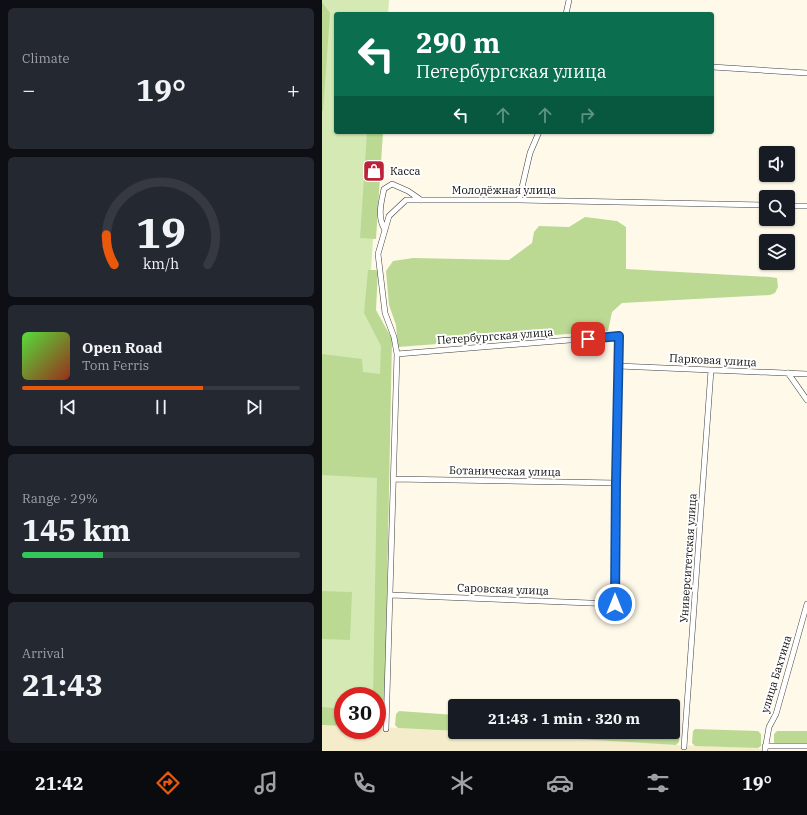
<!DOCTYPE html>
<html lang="en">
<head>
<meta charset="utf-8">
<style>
	:root { --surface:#171b24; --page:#242831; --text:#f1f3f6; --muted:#9ea1a6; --line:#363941; --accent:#ea580c }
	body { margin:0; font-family:"IBM Plex Serif",serif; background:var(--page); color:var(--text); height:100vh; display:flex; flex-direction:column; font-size:15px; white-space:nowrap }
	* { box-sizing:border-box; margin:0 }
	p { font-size:13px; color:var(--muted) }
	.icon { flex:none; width:22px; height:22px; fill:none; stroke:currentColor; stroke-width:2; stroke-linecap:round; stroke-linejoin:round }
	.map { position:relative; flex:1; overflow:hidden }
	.drawer { display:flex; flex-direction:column; gap:8px; padding:8px; background:#0d0f14; width:322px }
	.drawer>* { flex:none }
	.top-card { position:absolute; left:12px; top:12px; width:380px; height:122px; border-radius:4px; box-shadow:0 1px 3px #0004; background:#0b6e4f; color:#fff; overflow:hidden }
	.controls { position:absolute; left:437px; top:146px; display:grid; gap:8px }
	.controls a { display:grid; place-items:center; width:36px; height:36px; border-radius:4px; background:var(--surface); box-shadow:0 1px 3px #0004; font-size:20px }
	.speed { position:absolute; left:12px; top:687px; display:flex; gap:8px; font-size:20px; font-weight:700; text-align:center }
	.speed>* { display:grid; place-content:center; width:52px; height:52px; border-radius:50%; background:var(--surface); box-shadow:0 1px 3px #0004; line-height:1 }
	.speed .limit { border:6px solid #d22; background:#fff; color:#111 }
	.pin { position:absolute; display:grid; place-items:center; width:34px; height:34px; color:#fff; margin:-17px; border-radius:8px; box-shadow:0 2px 6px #0006 }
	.me { position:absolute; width:44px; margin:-22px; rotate:0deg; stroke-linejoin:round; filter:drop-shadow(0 0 3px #0008) }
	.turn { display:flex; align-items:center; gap:14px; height:84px; padding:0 16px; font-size:18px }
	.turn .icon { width:52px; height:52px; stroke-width:2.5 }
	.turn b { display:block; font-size:28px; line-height:34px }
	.lanes { display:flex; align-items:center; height:38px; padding:0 16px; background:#0003; justify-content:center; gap:20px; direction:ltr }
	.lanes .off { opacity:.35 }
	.big { font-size:30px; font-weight:700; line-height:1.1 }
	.drawer .card { flex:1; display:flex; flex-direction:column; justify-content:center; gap:6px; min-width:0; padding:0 14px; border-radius:6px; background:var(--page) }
	.drawer .dial { align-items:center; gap:0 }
	.dial svg { height:104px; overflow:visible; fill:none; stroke:var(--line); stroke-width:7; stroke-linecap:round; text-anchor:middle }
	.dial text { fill:var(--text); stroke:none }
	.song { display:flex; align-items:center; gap:12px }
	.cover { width:48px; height:48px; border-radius:6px; background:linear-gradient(135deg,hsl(110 70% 55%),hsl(10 70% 35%)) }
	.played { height:4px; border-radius:2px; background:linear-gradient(90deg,var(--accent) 65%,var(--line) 65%) }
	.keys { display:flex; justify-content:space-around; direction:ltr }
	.heat { display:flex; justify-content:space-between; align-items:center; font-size:22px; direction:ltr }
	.charge { height:6px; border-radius:3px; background:linear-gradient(90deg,#34c759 29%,var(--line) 0) }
	.trip { position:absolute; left:126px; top:699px; width:232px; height:40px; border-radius:4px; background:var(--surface); box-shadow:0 1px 3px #0004; font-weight:700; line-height:40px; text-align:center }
	.dock { display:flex; height:64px; justify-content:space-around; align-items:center; background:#090b0e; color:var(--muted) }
	.dock .icon { width:28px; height:28px }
	.dock .selected { color:var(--accent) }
	.dock b { font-size:18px; color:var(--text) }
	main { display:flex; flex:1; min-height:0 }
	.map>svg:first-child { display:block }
	.farmland { fill:#f4eccb }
	.green { fill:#d5e9b4 }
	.forest { fill:#bbd993 }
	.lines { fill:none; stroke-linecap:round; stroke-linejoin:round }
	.street-casing { stroke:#3e3e3e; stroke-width:6 }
	.street { stroke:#fff; stroke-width:5 }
	.route-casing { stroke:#114b97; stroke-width:10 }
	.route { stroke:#1a73e8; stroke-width:7 }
	.labels { text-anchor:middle; stroke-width:4; stroke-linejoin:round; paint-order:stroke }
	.poi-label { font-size:11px; fill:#0b0b0b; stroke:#fff; text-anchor:start }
	.street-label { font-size:11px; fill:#0b0b0b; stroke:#fff }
</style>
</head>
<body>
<main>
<section class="drawer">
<div class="card"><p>Climate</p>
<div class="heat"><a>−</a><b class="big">19°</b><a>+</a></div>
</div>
<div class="card dial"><svg viewBox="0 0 100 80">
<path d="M14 69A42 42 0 1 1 86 69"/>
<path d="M14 69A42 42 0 0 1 8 46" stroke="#ea580c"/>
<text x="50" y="56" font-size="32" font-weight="700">19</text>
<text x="50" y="72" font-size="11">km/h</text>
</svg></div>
<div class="card">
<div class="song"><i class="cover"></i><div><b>Open Road</b><p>Tom Ferris</p></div></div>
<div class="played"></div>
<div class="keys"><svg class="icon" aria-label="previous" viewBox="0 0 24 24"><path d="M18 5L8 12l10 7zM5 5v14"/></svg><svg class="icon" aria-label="pause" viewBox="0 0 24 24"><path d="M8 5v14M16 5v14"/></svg><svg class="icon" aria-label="next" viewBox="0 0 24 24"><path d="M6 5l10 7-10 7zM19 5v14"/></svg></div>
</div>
<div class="card"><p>Range · 29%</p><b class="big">145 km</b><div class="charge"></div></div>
<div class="card"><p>Arrival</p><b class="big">21:43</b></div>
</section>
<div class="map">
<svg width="485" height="751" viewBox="0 0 485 751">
	<rect width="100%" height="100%" fill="#fff9ea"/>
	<!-- farmland -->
	<path class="farmland" d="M0 725 21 726V730H55V727L76 728 354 745 436 748 446 751H0Z"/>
	<!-- green -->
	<path class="green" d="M0 0H67L66 14H14V132H58L47 301 64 357 55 696H21V720L0 719Z"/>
	<!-- forest -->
	<path class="forest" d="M0 2 8 13 1 111H0Z
		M45 132H61L54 239 38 238Z
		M263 217 295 221 304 227V269L448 277 455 278 456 287 453 293 448 295 300 303 290 312 286 331 76 347 74 325 67 305 64 271 71 261 91 258 187 260 210 243 212 232 217 226 247 227Z
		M46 270H56L54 310 70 339 63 696 55 719V696H51L55 478 0 475V354L40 359 41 372 58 374 59 346 42 313Z
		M0 591 30 592 28 640 0 639Z
		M0 707 21 709V726L0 725Z
		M77 711 133 715V731L76 728 73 725 74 714Z
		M351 728H355L358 731 357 742 354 745 142 732H351Z
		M373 729 436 731 439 734V746L436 748 373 746 370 743 371 731Z
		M455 731H485V748L452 745V734Z"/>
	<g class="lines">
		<!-- street casing -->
		<g class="street-casing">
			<path id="street" d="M244 14 247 0
				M390 67 485 73
				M197 200 208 153 217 132
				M466 206H485
				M63 230C55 217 59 203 62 189L70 184 86 191 99 200
				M296 366 485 374
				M466 373 485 400
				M72 479 294 483
				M69 595 293 604 294 483 297 336 75 354
				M64 729 75 354 72 337 63 313 56 254 67 216 84 200H197L444 205
				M443 746H485
				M362 747 389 370
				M443 750 447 727 454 714 485 604"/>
		</g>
		<!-- street -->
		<use href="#street" class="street"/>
	</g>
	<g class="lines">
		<!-- route casing -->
		<g class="route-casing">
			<path id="route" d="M266 339 297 336 294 483 293 604"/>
		</g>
		<!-- route -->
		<use href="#route" class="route"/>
	</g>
	<!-- icons -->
	<defs>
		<g id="shop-square" transform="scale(1.15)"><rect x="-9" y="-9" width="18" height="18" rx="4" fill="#bc233b" stroke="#fff"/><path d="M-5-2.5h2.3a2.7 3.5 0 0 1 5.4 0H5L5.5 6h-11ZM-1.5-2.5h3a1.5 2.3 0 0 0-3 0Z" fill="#fff"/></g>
	</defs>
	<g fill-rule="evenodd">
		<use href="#shop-square" x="52" y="171"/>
	</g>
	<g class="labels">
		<!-- poi labels -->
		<g class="poi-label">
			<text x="68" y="175">Касса</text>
		</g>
		<!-- street labels -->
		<g class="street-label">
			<text x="182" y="194">Молодёжная улица</text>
			<text transform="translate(173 336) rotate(-4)" y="4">Петербургская улица</text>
			<text transform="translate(391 360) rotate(3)" y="4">Парковая улица</text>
			<text transform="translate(183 471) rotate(1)" y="4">Ботаническая улица</text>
			<text transform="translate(366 558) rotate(-86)" y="4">Университетская улица</text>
			<text transform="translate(181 589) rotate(2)" y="4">Саровская улица</text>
			<text transform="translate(454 674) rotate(-73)" y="4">улица Бахтина</text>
		</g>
	</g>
</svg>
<div class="controls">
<a><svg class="icon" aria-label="sound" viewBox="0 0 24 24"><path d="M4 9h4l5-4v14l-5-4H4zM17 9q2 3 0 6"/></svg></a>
<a><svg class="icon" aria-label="search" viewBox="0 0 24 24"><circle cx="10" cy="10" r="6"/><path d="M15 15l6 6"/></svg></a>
<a><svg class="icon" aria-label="layers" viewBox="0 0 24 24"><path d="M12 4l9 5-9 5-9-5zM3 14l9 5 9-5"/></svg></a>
</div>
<div class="speed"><div class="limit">30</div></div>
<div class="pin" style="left:266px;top:339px;background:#d93025"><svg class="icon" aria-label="arrive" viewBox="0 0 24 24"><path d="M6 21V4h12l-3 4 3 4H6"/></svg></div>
<svg class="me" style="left:293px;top:604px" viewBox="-20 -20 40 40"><circle r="17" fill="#1a73e8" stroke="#fff" stroke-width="3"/><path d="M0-11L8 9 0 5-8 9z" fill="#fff"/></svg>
<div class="trip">21:43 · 1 min · 320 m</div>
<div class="top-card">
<div class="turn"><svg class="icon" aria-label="left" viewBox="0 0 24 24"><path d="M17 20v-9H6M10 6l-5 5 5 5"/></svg><div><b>290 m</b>Петербургская улица</div></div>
<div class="lanes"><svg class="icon" aria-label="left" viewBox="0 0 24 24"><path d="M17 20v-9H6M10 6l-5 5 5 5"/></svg><svg class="icon off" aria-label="ahead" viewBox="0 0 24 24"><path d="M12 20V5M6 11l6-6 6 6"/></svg><svg class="icon off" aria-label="ahead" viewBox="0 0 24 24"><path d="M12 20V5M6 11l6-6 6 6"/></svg><svg class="icon off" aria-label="right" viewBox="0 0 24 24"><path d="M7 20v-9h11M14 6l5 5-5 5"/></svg></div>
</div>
</div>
</main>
<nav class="dock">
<b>21:42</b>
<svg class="icon selected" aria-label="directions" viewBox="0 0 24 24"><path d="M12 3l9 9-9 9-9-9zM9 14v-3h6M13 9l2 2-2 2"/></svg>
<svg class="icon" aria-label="music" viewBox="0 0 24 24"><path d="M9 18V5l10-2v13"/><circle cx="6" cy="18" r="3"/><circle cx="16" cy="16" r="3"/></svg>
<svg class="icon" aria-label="phone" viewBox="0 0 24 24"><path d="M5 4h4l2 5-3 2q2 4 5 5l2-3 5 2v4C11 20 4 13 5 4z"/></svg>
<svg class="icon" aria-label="climate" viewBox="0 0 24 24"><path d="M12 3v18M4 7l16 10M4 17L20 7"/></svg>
<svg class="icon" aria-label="car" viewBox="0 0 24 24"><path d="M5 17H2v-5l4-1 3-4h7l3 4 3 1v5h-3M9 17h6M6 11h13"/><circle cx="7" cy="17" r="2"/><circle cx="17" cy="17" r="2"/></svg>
<svg class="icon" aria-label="filters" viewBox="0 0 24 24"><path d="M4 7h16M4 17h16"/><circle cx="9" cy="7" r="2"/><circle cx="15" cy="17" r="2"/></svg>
<b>19°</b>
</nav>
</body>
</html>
